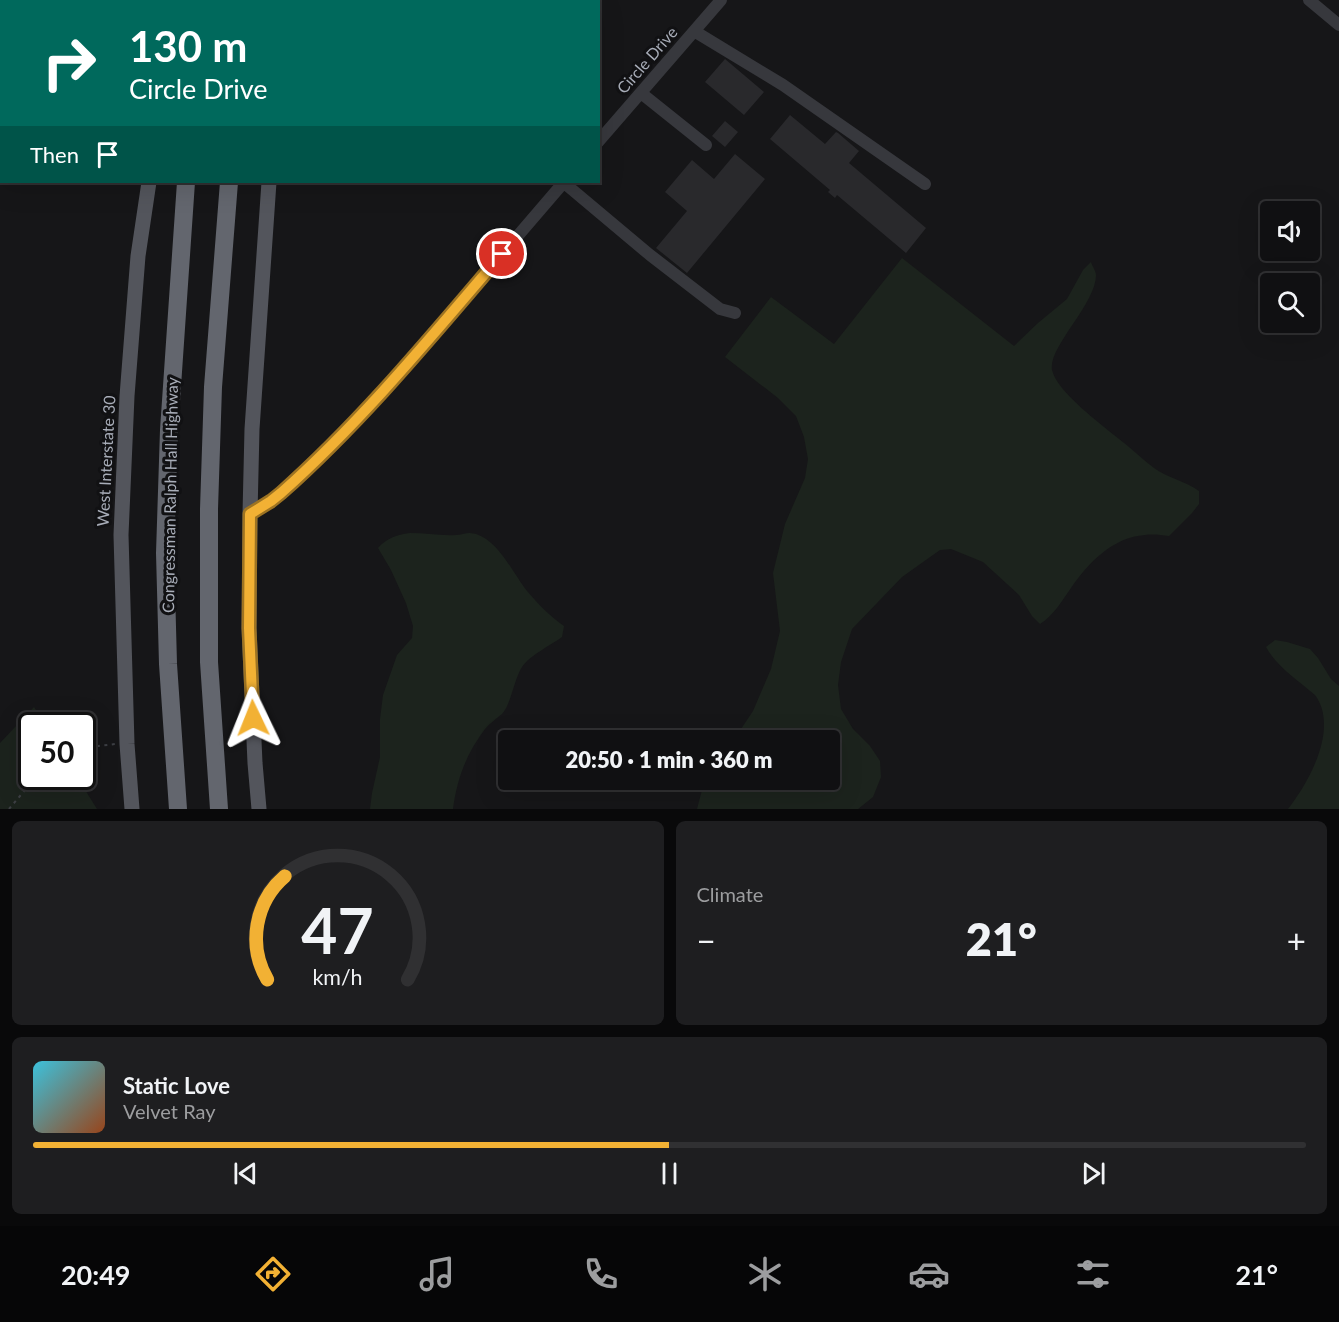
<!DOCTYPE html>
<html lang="en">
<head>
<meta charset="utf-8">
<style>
	:root { --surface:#101012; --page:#1e1e20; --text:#f1f3f6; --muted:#9c9d9f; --line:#303032; --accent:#f2b134 }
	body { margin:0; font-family:Lato,sans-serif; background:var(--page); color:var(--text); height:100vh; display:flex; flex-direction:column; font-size:22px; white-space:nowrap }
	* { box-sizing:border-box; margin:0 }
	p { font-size:20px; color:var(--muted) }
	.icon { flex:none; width:33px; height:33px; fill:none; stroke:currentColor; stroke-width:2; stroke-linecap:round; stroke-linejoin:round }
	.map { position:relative; height:809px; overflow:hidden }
	.details { display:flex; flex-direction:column; gap:12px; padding:12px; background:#09090a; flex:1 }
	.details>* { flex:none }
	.top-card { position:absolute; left:0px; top:0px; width:600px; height:183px; box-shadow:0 6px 24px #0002,0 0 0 2px var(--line); background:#00695c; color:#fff; overflow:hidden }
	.tools { position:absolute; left:1260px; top:201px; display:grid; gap:12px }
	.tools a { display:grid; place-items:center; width:60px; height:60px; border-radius:6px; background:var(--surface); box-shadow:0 6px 24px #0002,0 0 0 2px var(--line); font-size:30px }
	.speed { position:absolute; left:18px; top:712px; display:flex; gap:12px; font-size:30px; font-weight:700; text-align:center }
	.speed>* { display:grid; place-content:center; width:78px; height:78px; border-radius:50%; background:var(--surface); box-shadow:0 6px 24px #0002,0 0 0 2px var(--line); line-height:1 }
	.speed .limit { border:3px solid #111; border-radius:9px; background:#fff; color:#111 }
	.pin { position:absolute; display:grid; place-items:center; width:51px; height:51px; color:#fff; margin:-26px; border:3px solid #fff; border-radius:50%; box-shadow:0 2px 6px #0007 }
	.me { position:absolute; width:66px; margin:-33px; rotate:358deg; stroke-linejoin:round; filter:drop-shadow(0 0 4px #0008) }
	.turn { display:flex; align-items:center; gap:21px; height:126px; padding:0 30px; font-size:27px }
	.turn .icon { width:78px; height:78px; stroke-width:2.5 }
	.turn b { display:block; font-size:42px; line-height:51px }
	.then { display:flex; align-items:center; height:57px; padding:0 30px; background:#0003; gap:12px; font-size:22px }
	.big { font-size:45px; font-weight:800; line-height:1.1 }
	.details .widget { flex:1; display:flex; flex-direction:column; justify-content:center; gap:9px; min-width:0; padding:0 21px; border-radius:9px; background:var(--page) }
	.details .dial { align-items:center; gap:0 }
	.dial svg { height:156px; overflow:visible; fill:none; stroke:var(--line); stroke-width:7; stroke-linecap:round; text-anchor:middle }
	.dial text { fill:var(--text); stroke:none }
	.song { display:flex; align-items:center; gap:18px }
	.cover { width:72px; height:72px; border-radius:9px; background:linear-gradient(135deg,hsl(190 70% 55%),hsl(20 70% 35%)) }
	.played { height:6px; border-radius:3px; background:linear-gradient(90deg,var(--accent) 50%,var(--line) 50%) }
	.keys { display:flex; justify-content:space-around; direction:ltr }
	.heat { display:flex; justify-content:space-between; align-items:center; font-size:33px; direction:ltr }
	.details .tiles { flex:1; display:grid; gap:12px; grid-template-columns:1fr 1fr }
	.widget:last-child { grid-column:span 2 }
	.trip { position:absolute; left:498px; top:730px; width:342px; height:60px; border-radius:6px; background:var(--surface); box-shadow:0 6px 24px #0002,0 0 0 2px var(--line); font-weight:800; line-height:60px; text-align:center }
	.tabs { display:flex; height:96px; justify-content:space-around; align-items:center; background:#060607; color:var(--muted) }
	.tabs .icon { width:42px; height:42px }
	.tabs .selected { color:var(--accent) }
	.tabs b { font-size:27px; color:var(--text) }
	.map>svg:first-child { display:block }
	.green { fill:#1c231d }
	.building { fill:#29292c }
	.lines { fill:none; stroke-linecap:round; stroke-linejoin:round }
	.path { stroke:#3d3f44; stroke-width:2; stroke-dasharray:3 4.5; stroke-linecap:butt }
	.minor { stroke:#37383d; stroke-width:12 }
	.major { stroke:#53555c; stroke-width:15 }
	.highway { stroke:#63666e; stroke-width:18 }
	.route-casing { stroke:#9d7322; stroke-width:15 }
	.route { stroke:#f2b134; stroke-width:10 }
	.labels { text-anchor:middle; stroke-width:6; stroke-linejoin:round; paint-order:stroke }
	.street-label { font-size:16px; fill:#a8adb8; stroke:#111113 }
</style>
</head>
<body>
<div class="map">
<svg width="1339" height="809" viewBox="0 0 1339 809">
	<rect width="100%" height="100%" fill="#161618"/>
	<!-- green -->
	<path class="green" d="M902 258 1014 346 1038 323 1067 299 1083 270 1091 262C1092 266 1096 271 1096 275 1096 304 1048 347 1052 370 1057 392 1101 424 1119 439 1131 448 1142 459 1154 468 1168 478 1185 481 1199 491V504L1192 513 1169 536C1161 535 1153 534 1145 535 1113 537 1088 563 1071 588 1061 602 1054 615 1040 624L1032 616 1019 595 983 562 951 549 940 550 902 577 852 629 841 662 838 685 841 709 853 729 870 746 880 761 881 777 873 797 858 809H697L702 790 706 780H830V741H733L753 711 771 669 780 631 773 573 785 524 805 478 808 459 804 437 796 416 778 398 725 357 771 297 834 344Z
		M410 533C425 533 441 536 456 535 461 535 465 533 470 533 496 535 512 572 527 591 538 604 550 616 564 626L562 637C551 645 529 656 522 667 514 679 511 705 502 714 496 719 490 723 485 729 466 754 457 779 453 809H370L372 793 380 757V719L383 695 397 655 412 638 413 626 406 603 391 570 378 548C387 538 396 535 410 533Z
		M1275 640 1287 642 1310 649 1318 658 1331 679 1339 686V809H1288C1310 781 1339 727 1315 695 1298 680 1277 667 1266 647Z
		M34 707 46 726H32V777H77L97 809H0V743Z"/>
	<!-- building -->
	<path class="building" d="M725 59 764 92 744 115 705 82Z
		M790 115 825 144 836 132 838 133 859 151 849 163 926 228 906 253 837 195 835 198 828 192 830 190 770 139Z
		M725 121 738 132 725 147 712 136Z
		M735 154 765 179 687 273 656 248 687 211 665 192 692 160 714 179Z"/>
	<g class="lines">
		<!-- path -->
		<path class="path" d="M82 748 115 744
			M9 809 36 777"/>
		<!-- minor -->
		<path class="minor" d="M1309 0 1339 25
			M694 31 783 85 925 184
			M641 93 706 145
			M598 142 721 0
			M563 182 650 255 720 309 735 313
			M250 514 271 501 281 493 324 454 394 380 564 182"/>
		<!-- major -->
		<path class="major" d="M174 2V0
			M281 2V0
			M132 809 127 744 121 535 127 396 138 256 149 182
			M259 809 255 763 249 628 250 514 252 429 269 182"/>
		<!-- highway -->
		<path class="highway" d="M203 2V0
			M243 2V0
			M260 2V0
			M178 809 168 664 165 553 169 430 186 182
			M219 809 209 662V509L213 387 229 182"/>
	</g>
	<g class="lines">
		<!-- route casing -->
		<g class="route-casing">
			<path id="route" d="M253 718 249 628 250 514 271 501 281 493C362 421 431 337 502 254"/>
		</g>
		<!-- route -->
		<use href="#route" class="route"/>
	</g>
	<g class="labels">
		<!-- street labels -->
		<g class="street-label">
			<text transform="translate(647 60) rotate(-49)" y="6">Circle Drive</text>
			<text transform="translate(106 461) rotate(-87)" y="6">West Interstate 30</text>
			<text transform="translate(170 495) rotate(-89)" y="6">Congressman Ralph Hall Highway</text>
		</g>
	</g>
</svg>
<div class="tools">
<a><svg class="icon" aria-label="sound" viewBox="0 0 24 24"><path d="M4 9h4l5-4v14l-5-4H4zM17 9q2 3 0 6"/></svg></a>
<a><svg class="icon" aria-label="search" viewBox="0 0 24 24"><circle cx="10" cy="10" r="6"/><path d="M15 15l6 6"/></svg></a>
</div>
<div class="speed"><div class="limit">50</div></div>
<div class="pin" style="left:502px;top:254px;background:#d93025"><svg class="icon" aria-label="arrive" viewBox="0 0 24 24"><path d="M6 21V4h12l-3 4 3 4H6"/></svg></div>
<svg class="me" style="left:253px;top:718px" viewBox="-20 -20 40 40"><path d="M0-17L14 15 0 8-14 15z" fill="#f2b134" stroke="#fff" stroke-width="4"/></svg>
<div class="trip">20:50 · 1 min · 360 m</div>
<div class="top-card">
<div class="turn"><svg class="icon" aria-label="right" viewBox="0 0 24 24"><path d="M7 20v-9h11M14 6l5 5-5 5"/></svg><div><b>130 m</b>Circle Drive</div></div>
<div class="then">Then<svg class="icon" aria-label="arrive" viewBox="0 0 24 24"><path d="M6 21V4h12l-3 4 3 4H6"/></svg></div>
</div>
</div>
<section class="details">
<div class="tiles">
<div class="widget dial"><svg viewBox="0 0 100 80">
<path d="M14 69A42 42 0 1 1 86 69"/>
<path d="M14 69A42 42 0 0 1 23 16" stroke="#f2b134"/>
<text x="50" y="56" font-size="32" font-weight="700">47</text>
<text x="50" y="72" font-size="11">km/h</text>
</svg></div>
<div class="widget"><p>Climate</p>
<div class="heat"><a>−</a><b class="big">21°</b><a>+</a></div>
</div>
<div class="widget">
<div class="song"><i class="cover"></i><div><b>Static Love</b><p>Velvet Ray</p></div></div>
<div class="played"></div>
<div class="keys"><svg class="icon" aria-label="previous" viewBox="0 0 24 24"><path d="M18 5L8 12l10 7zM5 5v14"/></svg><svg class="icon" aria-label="pause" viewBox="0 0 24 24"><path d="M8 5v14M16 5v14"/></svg><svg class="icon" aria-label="next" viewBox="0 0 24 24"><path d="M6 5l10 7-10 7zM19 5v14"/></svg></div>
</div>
</div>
</section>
<nav class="tabs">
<b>20:49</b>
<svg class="icon selected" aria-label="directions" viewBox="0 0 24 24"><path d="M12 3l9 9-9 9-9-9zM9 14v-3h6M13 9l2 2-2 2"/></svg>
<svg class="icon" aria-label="music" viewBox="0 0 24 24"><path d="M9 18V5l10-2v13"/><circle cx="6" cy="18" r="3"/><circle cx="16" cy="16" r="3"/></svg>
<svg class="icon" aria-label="phone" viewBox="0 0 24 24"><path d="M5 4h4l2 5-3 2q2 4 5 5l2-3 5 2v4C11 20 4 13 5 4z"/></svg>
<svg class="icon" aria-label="climate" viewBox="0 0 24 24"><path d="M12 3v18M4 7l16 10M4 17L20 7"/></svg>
<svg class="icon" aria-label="car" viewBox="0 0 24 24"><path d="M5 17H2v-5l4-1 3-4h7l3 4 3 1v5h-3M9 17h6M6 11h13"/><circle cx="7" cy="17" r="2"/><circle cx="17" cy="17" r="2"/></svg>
<svg class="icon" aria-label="filters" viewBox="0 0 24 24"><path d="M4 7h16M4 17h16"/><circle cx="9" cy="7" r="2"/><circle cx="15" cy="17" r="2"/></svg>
<b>21°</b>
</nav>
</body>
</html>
